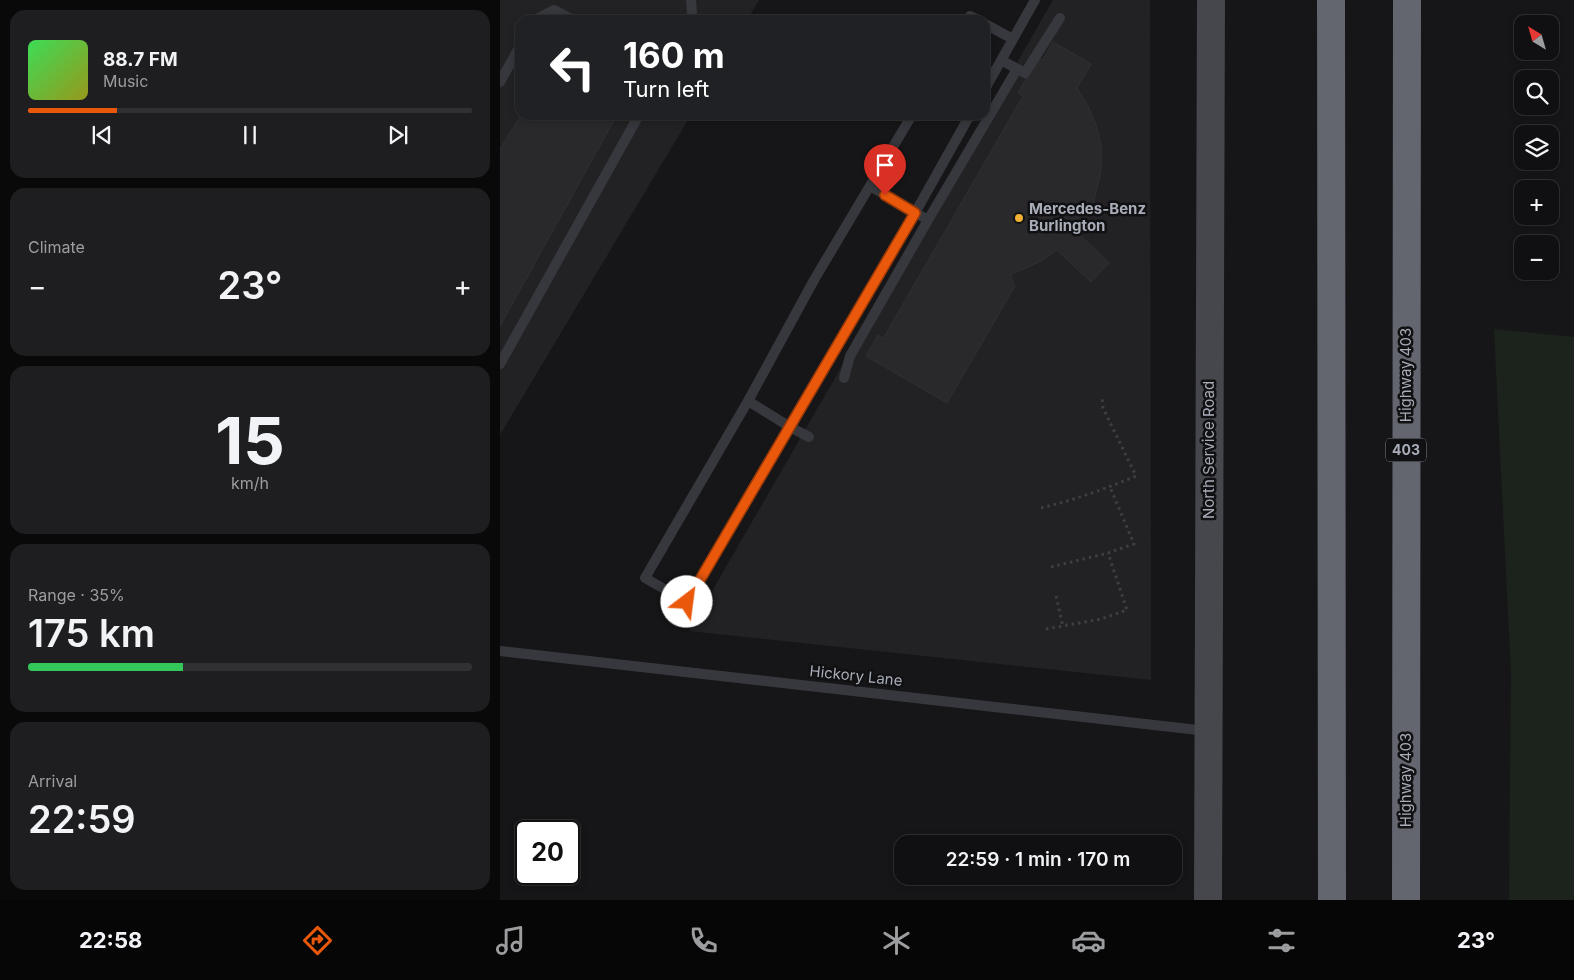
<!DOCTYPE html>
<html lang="en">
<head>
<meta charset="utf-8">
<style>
	:root { --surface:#101012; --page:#1e1e20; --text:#f1f3f6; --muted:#9c9d9f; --line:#303032; --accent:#ea580c }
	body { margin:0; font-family:Inter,sans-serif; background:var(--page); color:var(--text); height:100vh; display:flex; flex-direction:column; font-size:19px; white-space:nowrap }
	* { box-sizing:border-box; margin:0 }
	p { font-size:16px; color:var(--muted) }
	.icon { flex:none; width:28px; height:28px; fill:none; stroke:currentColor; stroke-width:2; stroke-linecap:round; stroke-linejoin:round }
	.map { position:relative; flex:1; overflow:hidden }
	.panel { display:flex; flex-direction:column; gap:10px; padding:10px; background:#09090a; width:500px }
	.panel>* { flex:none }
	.banner { position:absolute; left:15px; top:15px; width:475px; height:105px; border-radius:15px; box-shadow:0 2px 8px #0003,0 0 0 1px var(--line); background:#202124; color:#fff; overflow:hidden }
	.needle { width:32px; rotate:323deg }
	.controls { position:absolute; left:1014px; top:15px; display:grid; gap:10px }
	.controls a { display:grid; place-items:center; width:45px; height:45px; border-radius:10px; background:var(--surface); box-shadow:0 2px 8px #0003,0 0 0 1px var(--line); font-size:25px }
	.speed { position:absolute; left:15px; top:820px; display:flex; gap:10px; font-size:25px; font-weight:700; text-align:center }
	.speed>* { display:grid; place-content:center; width:65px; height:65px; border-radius:50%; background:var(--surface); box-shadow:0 2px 8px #0003,0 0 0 1px var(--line); line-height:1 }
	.speed .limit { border:2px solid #111; border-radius:8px; background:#fff; color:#111 }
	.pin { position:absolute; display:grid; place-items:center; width:42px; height:42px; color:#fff; margin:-51px -21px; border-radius:50% 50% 50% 0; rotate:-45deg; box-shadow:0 0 5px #0007 }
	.pin .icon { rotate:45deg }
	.me { position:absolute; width:55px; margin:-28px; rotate:30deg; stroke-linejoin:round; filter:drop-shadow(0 0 4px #0008) }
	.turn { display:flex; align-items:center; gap:18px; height:105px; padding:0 25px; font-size:22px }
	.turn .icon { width:65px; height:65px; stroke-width:2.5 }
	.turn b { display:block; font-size:35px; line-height:42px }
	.big { font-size:38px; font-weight:600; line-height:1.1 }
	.panel .widget { flex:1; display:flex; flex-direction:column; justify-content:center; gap:8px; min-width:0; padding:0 18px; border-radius:15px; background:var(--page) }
	.panel .dial { align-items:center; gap:0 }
	.dial b { font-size:65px; line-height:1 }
	.song { display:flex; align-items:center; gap:15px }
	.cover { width:60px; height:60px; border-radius:8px; background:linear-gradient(135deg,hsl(130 70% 55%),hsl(60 70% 35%)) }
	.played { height:5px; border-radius:2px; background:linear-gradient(90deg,var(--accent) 20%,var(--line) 20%) }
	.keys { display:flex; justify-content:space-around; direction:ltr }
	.heat { display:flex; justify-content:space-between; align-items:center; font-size:28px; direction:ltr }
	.charge { height:8px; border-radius:4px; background:linear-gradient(90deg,#34c759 35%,var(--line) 0) }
	.trip { position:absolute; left:394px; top:835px; width:288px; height:50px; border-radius:15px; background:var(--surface); box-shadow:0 2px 8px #0003,0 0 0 1px var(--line); font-weight:600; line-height:50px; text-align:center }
	.menu { display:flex; height:80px; justify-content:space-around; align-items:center; background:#060607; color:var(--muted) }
	.menu .icon { width:35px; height:35px }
	.menu .on { color:var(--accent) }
	.menu b { font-size:22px; color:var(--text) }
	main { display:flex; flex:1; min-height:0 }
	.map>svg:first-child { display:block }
	.built { fill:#222225 }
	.green { fill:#1c231d }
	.building { fill:#29292c; stroke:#303034 }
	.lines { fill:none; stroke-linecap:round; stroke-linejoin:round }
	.path { stroke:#3d3f44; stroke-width:3; stroke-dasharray:2.5 4; stroke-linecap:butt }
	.lane { stroke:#37383d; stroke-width:10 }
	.secondary { stroke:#45474d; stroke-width:28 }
	.highway { stroke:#63666e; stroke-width:28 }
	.route-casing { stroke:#983908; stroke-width:12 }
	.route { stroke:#ea580c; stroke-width:9 }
	.poi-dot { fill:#f2b134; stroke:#111113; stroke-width:2 }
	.labels { text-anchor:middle; stroke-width:5; stroke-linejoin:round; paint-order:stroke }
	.shield { fill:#111113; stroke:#7b7e86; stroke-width:1 }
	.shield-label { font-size:14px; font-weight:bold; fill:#a8adb8 }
	.poi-label { font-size:15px; font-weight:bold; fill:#a8adb8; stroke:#111113; text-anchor:start }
	.street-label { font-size:15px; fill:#a8adb8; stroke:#111113 }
</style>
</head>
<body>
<main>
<section class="panel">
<div class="widget">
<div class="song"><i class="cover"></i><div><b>88.7 FM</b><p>Music</p></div></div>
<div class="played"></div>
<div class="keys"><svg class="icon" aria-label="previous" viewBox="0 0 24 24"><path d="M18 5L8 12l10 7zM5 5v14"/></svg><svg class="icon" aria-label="pause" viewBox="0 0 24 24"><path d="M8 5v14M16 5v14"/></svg><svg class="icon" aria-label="next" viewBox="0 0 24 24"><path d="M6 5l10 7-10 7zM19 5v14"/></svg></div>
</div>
<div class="widget"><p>Climate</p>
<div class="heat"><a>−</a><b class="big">23°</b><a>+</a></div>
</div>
<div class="widget dial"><b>15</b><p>km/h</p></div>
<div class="widget"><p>Range · 35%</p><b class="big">175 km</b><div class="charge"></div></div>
<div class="widget"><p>Arrival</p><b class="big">22:59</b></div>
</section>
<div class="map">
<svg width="1074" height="900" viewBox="0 0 1074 900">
	<rect width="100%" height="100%" fill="#161618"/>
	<!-- built -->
	<path class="built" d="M0 0H259L247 20H20V115H191L0 435Z
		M553 0H650L651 680 189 631Z"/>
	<!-- green -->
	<path class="green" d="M994 329 1074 337V900H1009L1011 672Z"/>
	<!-- building -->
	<path class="building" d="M553 42 591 64 577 88 588 106 596 125 601 145V171L593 205 576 231 609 263 591 282 557 250 541 261 510 275 515 286 447 403 366 356 378 335 383 339 523 96 518 93 538 58 543 60Z
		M21 115H117L0 326V154L2 151 0 149Z"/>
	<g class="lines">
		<!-- path -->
		<path class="path" d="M541 508C574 500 605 489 636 476L603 408 602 397
			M551 567 608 553 634 544 610 487
			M556 596 563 627
			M546 629 601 619 627 610 608 553"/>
		<!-- lane -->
		<path class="lane" d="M35 20 54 10 73 20
			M190 20 192 13 191 0
			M468 20 470 16 478 20
			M485 24 513 39
			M501 60 525 73 560 18
			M0 82 20 46
			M485 89 535 0
			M428 220 517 69
			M0 364 139 115
			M344 378 350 356 428 220 370 186
			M248 401 290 427 187 602 145 578Z
			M248 401 314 280 412 115
			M309 437 290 427 415 213 470 115
			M0 651 707 731"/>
		<!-- secondary -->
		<path class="secondary" d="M708 900 711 0"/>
		<!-- highway -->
		<path class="highway" d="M831 0 832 900
			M906 900 907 0"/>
	</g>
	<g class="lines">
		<!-- route casing -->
		<g class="route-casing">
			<path id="route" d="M187 602 415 213 385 195"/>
		</g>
		<!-- route -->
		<use href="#route" class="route"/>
	</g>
	<!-- markers -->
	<circle class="poi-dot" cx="519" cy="218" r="5"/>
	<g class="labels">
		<!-- shield labels -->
		<rect class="shield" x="886" y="438.5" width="40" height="23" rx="4"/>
		<g class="shield-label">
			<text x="906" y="455">403</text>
		</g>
		<!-- poi labels -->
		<g class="poi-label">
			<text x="529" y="214">Mercedes-Benz<tspan x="529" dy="17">Burlington</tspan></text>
		</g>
		<!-- street labels -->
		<g class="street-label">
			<text transform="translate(906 375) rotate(-90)" y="5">Highway 403</text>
			<text transform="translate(709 450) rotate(-90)" y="5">North Service Road</text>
			<text transform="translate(356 676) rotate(6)" y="5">Hickory Lane</text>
			<text transform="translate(906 780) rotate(-90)" y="5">Highway 403</text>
		</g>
	</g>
</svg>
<div class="controls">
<a><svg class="needle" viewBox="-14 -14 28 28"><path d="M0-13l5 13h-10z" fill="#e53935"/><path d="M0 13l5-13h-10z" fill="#9c9d9f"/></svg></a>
<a><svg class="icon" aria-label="search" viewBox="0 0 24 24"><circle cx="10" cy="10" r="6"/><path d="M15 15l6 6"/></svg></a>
<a><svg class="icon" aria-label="layers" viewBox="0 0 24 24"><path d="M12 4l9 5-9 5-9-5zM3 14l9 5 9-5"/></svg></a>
<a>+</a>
<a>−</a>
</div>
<div class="speed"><div class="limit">20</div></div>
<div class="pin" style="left:385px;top:195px;background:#d93025"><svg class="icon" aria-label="arrive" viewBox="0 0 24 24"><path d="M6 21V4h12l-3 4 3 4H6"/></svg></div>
<svg class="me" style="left:187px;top:602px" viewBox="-20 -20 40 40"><circle r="19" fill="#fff"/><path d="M0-13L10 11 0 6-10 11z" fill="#ea580c"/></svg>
<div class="trip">22:59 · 1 min · 170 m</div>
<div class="banner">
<div class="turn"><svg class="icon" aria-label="left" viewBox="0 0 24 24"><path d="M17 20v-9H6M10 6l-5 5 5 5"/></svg><div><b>160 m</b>Turn left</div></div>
</div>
</div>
</main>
<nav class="menu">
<b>22:58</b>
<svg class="icon on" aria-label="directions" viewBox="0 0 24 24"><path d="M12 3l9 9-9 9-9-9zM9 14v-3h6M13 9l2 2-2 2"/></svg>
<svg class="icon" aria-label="music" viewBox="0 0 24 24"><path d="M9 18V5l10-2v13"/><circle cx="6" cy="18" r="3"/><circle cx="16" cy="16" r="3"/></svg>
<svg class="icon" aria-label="phone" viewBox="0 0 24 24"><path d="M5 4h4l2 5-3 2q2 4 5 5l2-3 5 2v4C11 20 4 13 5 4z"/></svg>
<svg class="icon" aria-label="climate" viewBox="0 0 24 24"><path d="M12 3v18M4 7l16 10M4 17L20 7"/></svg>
<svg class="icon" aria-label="car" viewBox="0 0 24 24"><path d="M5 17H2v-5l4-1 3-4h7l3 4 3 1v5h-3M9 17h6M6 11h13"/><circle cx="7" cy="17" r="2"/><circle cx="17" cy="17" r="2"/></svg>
<svg class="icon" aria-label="filters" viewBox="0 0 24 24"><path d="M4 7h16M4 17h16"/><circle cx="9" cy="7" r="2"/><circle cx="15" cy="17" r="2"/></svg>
<b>23°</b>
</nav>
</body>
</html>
